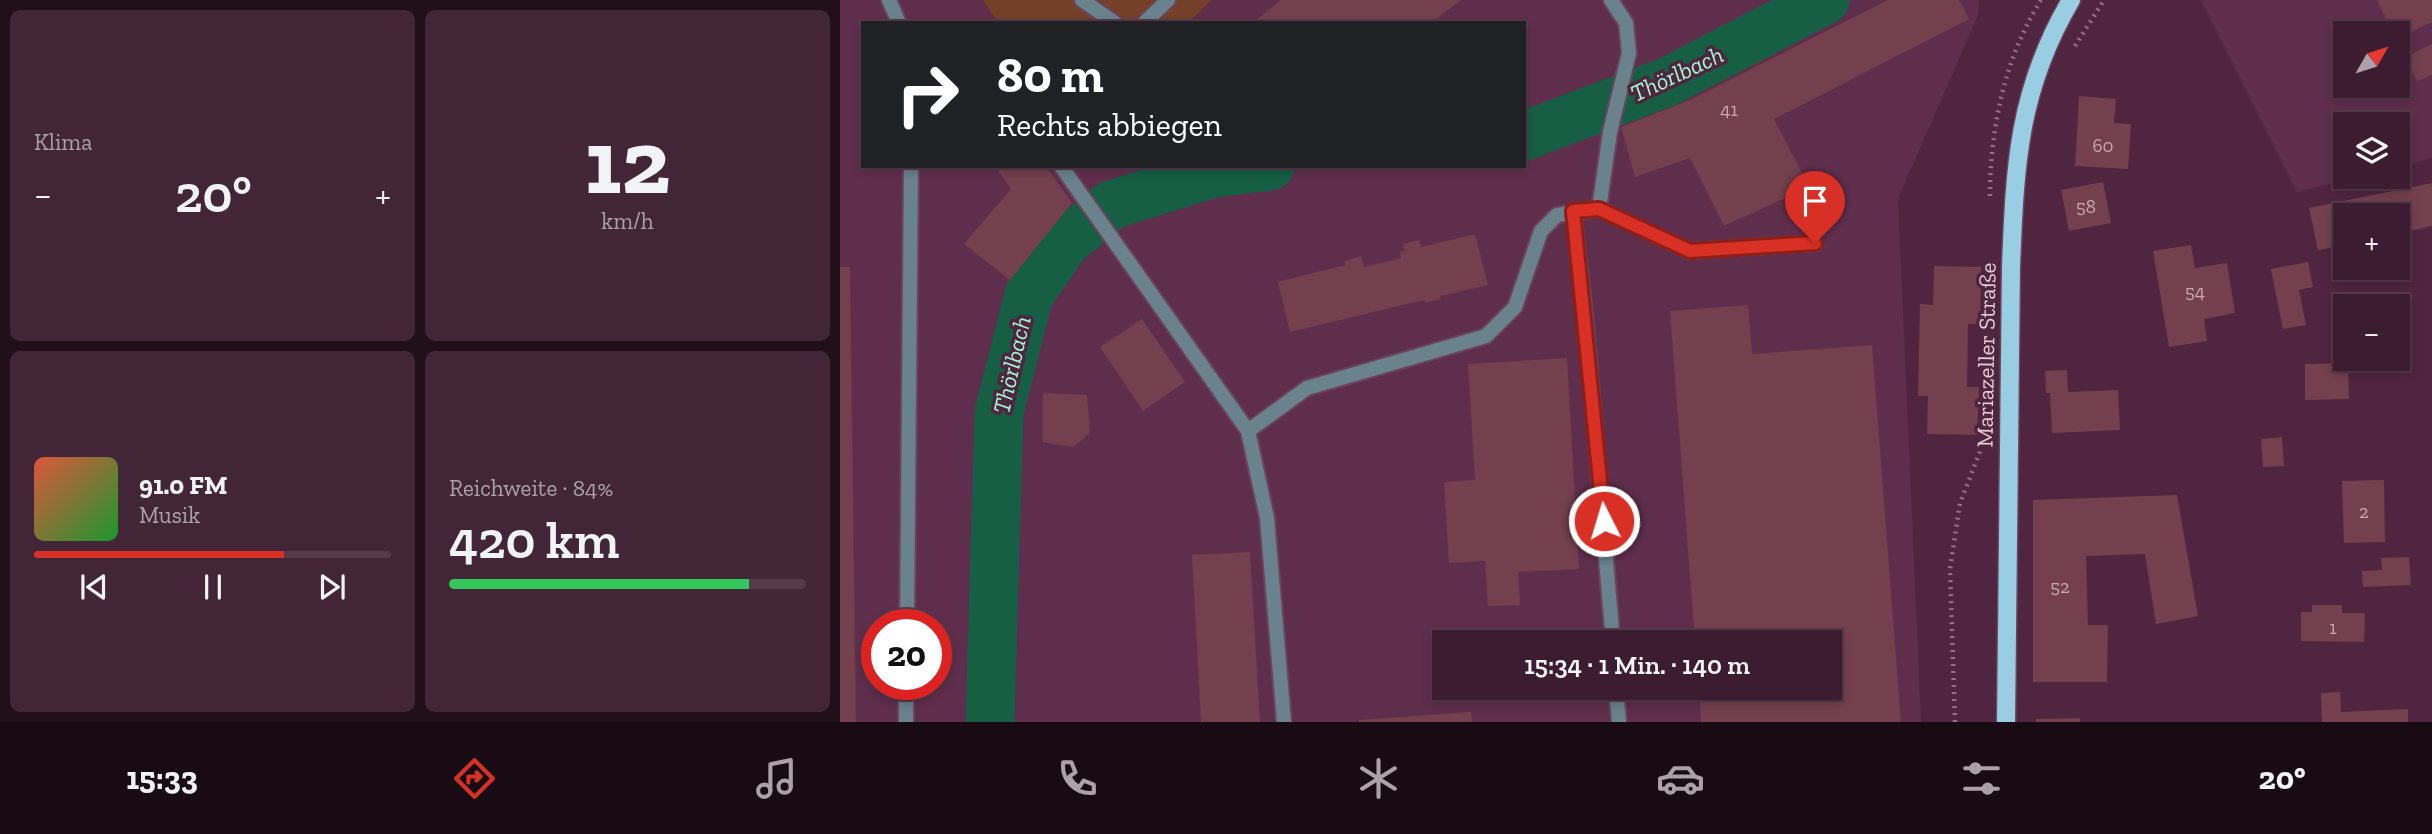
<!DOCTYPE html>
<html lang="de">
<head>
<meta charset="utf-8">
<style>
	:root { --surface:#3c1c30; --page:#432538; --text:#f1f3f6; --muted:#aca1ab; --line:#553a4c; --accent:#d93025 }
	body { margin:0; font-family:"Zilla Slab",serif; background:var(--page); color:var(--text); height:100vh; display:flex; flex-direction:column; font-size:26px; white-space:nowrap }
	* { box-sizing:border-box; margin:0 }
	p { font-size:23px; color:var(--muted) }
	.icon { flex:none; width:38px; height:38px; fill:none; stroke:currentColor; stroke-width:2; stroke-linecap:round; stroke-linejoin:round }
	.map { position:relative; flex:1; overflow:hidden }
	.panel { display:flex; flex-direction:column; gap:10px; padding:10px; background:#210f1a; width:840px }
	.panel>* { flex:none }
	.hud { position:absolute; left:21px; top:21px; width:665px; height:147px; border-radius:0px; box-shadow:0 4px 10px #0003,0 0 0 2px var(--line); background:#202124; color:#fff; overflow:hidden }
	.needle { width:46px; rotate:51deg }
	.controls { position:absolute; left:1493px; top:21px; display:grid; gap:14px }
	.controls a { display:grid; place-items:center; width:77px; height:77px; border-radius:0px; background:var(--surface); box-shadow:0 4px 10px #0003,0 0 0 2px var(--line); font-size:35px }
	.speed { position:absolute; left:21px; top:609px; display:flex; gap:14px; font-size:35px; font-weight:700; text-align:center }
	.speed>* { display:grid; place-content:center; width:91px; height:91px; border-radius:50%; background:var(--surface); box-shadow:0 4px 10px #0003,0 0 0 2px var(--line); line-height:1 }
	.speed .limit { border:10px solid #d22; background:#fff; color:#111 }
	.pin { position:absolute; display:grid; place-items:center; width:60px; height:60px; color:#fff; margin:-72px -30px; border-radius:50% 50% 50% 0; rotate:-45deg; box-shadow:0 0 7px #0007 }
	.pin .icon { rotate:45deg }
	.me { position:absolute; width:77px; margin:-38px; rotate:355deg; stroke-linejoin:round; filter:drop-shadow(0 0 5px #0008) }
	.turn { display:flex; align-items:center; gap:24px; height:147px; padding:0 21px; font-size:32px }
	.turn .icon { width:91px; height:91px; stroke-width:2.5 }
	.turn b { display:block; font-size:49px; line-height:60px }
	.big { font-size:52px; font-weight:600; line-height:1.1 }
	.panel .card { flex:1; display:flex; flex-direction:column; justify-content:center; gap:10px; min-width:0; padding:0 24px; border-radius:10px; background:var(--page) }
	.panel .dial { align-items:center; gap:0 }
	.dial b { font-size:91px; line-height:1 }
	.song { display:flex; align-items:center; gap:21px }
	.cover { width:84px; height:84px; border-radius:10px; background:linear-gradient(135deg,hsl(10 70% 55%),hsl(130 70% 35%)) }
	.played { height:7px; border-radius:4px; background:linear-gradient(90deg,var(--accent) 70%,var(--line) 70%) }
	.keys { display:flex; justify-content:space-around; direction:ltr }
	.heat { display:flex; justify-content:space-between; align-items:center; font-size:38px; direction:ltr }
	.charge { height:10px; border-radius:5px; background:linear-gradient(90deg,#34c759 84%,var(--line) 0) }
	.panel .tiles { flex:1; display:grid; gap:10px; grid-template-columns:repeat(2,1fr) }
	.trip { position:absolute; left:592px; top:630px; width:410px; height:70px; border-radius:0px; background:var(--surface); box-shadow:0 4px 10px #0003,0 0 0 2px var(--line); font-weight:600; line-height:70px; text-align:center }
	.tabs { display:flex; height:112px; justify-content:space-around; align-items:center; background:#180b13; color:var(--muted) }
	.tabs .icon { width:49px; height:49px }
	.tabs .active { color:var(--accent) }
	.tabs b { font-size:32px; color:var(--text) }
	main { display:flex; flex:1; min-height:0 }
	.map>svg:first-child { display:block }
	.built { fill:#5f2e4c; fill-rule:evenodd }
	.green { fill:#744028 }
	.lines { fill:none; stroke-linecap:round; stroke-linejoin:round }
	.river { stroke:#165f44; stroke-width:49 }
	.building { fill:#74404d }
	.lane-casing { stroke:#6b435c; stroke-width:18 }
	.primary-casing { stroke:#6b435c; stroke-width:21 }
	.path { stroke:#957186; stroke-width:4.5; stroke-dasharray:2 5; stroke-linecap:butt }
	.lane { stroke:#69828c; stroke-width:14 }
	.primary { stroke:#98cde2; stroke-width:18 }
	.route-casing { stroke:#8d1f18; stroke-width:18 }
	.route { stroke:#d93025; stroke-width:12 }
	.labels { text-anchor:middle; stroke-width:7; stroke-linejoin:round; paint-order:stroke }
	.number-label { font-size:19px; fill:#c9a8b6 }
	.street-label { font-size:23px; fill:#e5cad9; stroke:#502540 }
	.water-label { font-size:24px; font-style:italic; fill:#9dfad1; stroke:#502540 }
</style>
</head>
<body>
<main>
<section class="panel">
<div class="tiles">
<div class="card"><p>Klima</p>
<div class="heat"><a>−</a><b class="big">20°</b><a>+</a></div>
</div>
<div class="card dial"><b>12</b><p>km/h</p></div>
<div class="card">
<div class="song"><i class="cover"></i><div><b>91.0 FM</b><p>Musik</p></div></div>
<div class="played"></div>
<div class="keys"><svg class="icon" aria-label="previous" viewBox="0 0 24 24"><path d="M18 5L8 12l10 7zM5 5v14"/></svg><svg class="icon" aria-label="pause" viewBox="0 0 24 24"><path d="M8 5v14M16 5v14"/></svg><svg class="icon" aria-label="next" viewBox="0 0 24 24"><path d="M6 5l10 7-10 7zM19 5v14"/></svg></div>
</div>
<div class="card"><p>Reichweite · 84%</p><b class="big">420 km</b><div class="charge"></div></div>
</div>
</section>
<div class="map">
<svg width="1592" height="722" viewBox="0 0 1592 722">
	<rect width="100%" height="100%" fill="#502540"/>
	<!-- built -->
	<path class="built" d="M0 0H143L158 23H23V166H684V23H348L372 0H1139L1138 15 1058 199 1081 722H0ZM37 625H96V684H37ZM604 642H989V688H604Z
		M1361 0H1592V158L1558 167V124H1505V177H1517L1457 192ZM1505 33H1558V86H1505Z"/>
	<!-- green -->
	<path class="green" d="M143 0H248L254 3 256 0H372L348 23H158Z"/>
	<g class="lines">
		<!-- river -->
		<path class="river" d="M684 136 827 82 985 0
			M150 722 159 412 189 295 225 243 271 205 373 173 430 166"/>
	</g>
	<!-- building -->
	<path class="building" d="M441 0H621L591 23H412Z
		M1048 0H1119L1129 19 934 119 969 187 884 226 850 158 795 177 781 127 850 100Z
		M1537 0H1592V22L1558 38V33H1553Z
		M1592 44V75L1577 81 1566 57Z
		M1239 96 1276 99 1274 123 1291 124 1288 169 1235 166Z
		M154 166H206L232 203 170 280 124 244 171 189Z
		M1263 182 1271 223 1229 231 1221 190Z
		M1592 183V226L1558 234V215H1505V245L1478 250 1469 208Z
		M635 234 648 285 600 296 601 299 585 303 584 300 450 332 438 282 505 265 504 261 521 256 524 267 561 258 560 252 565 251 563 244 579 240 581 247Z
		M1351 245 1355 268 1387 263 1395 313 1364 319 1367 341 1329 347 1313 251Z
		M1468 262 1473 287 1459 290 1466 325 1443 329 1431 269Z
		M1094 266 1141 267 1140 324H1128L1127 387H1139L1137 435 1087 434 1088 396H1078L1080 304 1093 305Z
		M0 267H10L16 722H0Z
		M908 305 912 354 1032 345 1061 722H861L859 688H989V642H855L830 311Z
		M302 319 345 382 303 411 260 347Z
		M727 358 739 569 678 572 680 605 648 606 645 561 609 563 604 482 635 480 628 364Z
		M1508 363 1509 399 1465 400V364Z
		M1227 370 1228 392 1278 390 1280 430 1212 433 1210 393H1206L1205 371Z
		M203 393 247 395 250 433 233 447 203 442Z
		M1442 437 1444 466 1423 467 1421 439Z
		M1544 480 1545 542 1504 543 1502 481Z
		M1337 495 1358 616 1316 624 1305 554 1246 556 1248 625H1268L1267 682H1193V500Z
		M410 552 420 722H361L352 555Z
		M1569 557 1571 585 1523 587 1522 571 1542 570 1541 558Z
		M1472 605H1502V613H1525L1524 642 1461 641V612H1472Z
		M1500 692 1501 712 1568 709V722H1482L1481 693Z
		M631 712 632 722H519V720Z
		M1240 718V722H1196V719Z"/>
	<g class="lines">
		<!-- lane casing -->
		<g class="lane-casing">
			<path id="lane" d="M49 0 59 23
				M242 0 275 23
				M304 23 328 0
				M221 166 408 431 427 518 444 722
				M759 209 770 132 789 53 786 23 771 0
				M733 211 745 313 773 642
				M408 431 467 388 646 336 675 307 701 231 717 215 759 209 850 251 975 243
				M67 625 71 166
				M776 688 779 722
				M66 722V684"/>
		</g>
		<!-- primary casing -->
		<g class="primary-casing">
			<path id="primary" d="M1166 722 1171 266C1175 165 1178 90 1231 0"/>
		</g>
		<!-- path -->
		<path class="path" d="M1235 46 1264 0
			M1150 196C1150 129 1165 57 1201 0
			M1115 722 1110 569 1120 503 1145 439"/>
		<!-- lane -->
		<use href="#lane" class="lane"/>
		<!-- primary -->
		<use href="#primary" class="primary"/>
	</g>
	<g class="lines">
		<!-- route casing -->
		<g class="route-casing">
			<path id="route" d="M764 521 733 211 759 209 850 251 975 243"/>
		</g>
		<!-- route -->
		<use href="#route" class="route"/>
	</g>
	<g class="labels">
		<!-- number labels -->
		<g class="number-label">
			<text x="889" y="116">41</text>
			<text x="1263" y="152">60</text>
			<text x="1246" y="213">58</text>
			<text x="1355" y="298">54</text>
			<text x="1524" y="518">2</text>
			<text x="1220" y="593">52</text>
			<text x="1493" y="634">1</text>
		</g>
		<!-- street labels -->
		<g class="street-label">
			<text transform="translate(1146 355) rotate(-89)" y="8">Mariazeller Straße</text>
		</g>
		<!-- water labels -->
		<g class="water-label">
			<text transform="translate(837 74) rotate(-25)" y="8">Thörlbach</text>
			<text transform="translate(172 365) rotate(-77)" y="8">Thörlbach</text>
		</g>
	</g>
</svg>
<div class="controls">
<a><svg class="needle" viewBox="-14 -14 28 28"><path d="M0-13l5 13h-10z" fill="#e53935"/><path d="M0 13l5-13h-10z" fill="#aca1ab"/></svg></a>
<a><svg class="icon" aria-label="layers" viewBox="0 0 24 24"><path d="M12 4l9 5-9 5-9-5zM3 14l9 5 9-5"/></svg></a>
<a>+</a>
<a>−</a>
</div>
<div class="speed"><div class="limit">20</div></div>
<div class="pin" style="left:975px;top:243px;background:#d93025"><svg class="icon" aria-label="arrive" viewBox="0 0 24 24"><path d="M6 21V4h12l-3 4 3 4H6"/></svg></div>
<svg class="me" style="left:764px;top:521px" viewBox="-20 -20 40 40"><circle r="17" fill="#d93025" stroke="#fff" stroke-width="3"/><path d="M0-11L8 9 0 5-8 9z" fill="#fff"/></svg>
<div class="trip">15:34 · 1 Min. · 140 m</div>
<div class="hud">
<div class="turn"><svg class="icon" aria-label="right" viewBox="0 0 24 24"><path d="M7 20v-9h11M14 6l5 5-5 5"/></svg><div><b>80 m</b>Rechts abbiegen</div></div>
</div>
</div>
</main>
<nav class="tabs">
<b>15:33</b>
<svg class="icon active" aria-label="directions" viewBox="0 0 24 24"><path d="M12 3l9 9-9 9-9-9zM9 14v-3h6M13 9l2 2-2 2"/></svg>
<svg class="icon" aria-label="music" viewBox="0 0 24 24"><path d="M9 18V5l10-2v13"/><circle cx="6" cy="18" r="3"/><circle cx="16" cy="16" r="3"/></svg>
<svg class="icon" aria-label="phone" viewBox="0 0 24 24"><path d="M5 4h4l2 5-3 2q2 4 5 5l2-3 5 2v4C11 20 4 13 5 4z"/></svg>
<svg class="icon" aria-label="climate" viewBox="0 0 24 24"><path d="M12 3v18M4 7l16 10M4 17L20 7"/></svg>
<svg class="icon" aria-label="car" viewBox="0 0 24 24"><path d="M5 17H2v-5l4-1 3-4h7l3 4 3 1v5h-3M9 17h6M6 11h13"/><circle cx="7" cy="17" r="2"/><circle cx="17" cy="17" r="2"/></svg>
<svg class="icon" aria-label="filters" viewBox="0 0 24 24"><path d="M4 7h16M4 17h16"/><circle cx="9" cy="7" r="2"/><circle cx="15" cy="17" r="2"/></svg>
<b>20°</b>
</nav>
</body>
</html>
